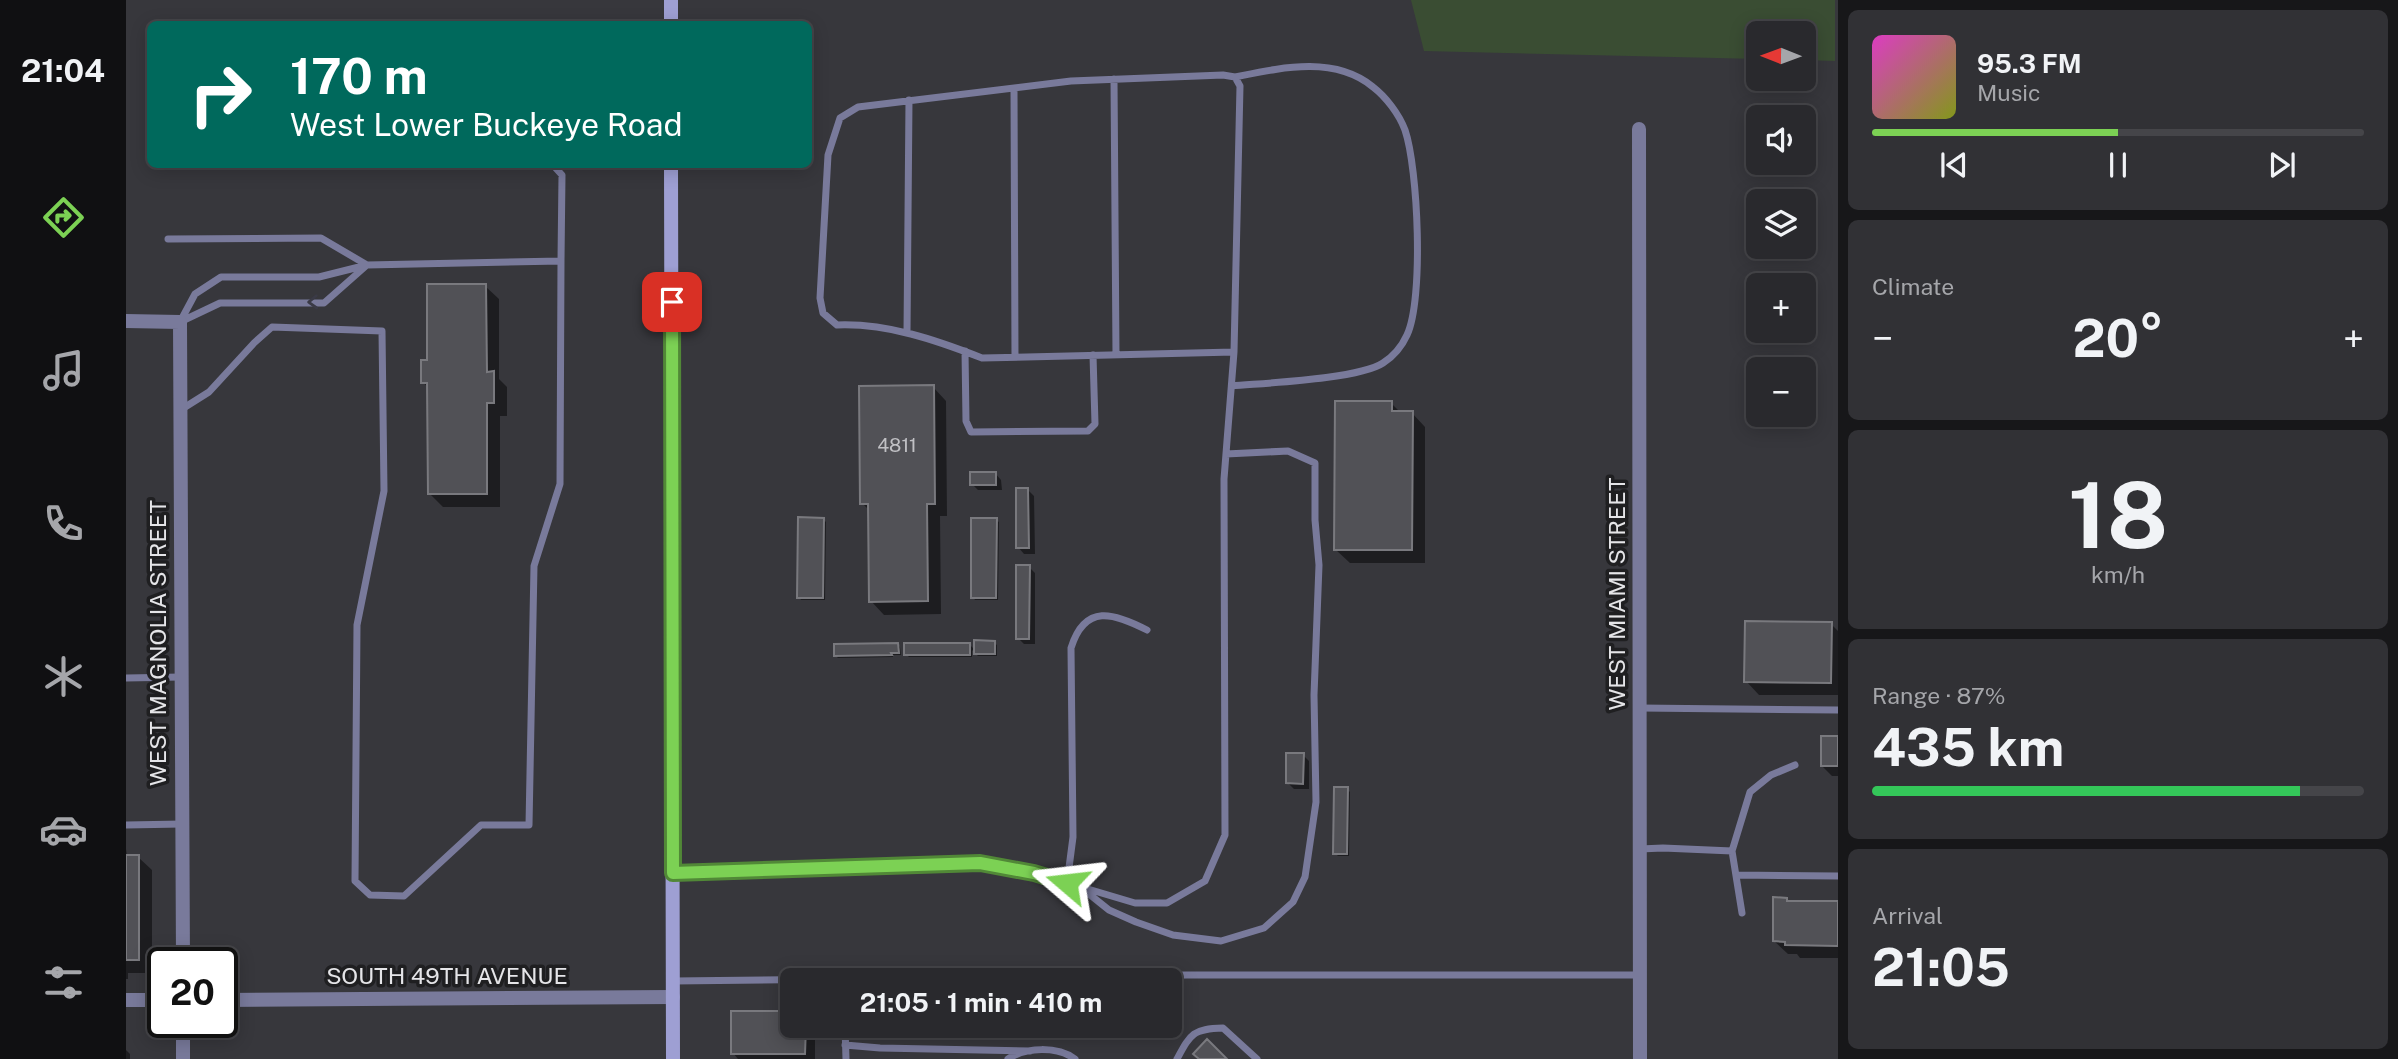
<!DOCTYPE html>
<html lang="en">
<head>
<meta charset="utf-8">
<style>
	:root { --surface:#29292d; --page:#313135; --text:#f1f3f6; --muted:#a5a6aa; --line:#454549; --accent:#7cd154 }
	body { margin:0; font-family:"Public Sans",sans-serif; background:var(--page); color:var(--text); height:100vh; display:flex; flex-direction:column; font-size:26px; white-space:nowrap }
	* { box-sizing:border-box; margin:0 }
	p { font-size:23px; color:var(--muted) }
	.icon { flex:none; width:38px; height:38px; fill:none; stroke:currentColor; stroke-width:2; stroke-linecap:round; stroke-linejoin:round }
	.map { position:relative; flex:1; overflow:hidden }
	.drawer { display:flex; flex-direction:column; gap:10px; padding:10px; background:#171719; width:560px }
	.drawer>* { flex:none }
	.hud { position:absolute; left:21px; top:21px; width:665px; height:147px; border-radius:10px; box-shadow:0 4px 18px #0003,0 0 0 2px var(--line); background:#00695c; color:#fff; overflow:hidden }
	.needle { width:46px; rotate:271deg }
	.buttons { position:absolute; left:1620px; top:21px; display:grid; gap:14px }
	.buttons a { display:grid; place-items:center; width:70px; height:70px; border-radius:10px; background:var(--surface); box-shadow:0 4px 18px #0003,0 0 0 2px var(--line); font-size:35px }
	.speed { position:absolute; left:21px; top:947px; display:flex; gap:14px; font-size:35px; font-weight:700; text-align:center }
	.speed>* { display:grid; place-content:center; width:91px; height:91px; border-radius:50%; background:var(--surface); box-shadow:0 4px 18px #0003,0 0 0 2px var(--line); line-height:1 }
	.speed .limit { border:4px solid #111; border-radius:10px; background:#fff; color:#111 }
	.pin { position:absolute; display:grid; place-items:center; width:60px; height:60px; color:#fff; margin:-30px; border-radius:14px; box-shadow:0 4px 10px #0006 }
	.me { position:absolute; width:77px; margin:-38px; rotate:287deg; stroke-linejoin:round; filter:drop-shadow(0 0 5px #0008) }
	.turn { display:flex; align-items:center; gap:24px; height:147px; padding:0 28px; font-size:32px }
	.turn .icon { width:91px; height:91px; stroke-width:2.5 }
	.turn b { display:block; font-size:49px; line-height:60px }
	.big { font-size:52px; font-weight:700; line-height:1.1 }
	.drawer .widget { flex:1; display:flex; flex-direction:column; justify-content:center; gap:10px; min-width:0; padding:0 24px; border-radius:10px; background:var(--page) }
	.drawer .dial { align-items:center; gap:0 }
	.dial b { font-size:91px; line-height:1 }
	.song { display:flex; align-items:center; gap:21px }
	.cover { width:84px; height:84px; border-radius:10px; background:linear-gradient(135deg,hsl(310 70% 55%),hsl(70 70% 35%)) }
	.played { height:7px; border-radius:4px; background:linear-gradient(90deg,var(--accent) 50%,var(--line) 50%) }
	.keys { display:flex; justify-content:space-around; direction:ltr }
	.heat { display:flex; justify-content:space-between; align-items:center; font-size:38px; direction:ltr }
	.charge { height:10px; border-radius:5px; background:linear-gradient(90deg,#34c759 87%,var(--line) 0) }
	.trip { position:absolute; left:654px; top:968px; width:402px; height:70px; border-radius:10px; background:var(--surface); box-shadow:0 4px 18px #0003,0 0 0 2px var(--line); font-weight:700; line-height:70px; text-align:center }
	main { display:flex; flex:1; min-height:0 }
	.menu { display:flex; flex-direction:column; width:126px; justify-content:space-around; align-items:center; background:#101012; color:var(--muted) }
	.menu .icon { width:49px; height:49px }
	.menu .selected { color:var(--accent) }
	.menu b { font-size:32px; color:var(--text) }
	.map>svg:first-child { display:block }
	.green { fill:#3a4d33 }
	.shadow { fill:#0007 }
	.building { fill:#515156; stroke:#79797e; stroke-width:2 }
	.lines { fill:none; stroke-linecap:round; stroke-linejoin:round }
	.lane { stroke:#797a9b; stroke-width:7 }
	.street { stroke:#797a9b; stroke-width:14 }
	.secondary { stroke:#9e9fd3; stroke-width:14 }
	.oneway { stroke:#3a3a46 }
	.route-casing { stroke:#518837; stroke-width:18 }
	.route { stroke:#7cd154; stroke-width:12 }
	.labels { text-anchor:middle; stroke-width:7; stroke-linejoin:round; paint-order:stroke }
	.number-label { font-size:19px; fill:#c0c0c4 }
	.street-label { font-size:23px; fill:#e5e5e8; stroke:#1f1f21 }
</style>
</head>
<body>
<main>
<nav class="menu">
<b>21:04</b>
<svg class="icon selected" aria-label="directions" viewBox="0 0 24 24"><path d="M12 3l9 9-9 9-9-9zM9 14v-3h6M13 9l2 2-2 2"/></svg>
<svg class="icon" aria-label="music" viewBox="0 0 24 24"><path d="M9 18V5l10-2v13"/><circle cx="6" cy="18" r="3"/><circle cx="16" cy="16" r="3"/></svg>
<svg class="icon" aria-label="phone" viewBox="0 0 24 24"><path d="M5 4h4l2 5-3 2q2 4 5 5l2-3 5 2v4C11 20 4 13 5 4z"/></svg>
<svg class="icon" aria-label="climate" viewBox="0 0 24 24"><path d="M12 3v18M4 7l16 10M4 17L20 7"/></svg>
<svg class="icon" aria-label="car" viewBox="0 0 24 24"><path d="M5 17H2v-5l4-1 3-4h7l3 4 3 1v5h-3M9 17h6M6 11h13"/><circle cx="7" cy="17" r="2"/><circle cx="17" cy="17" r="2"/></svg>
<svg class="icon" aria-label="filters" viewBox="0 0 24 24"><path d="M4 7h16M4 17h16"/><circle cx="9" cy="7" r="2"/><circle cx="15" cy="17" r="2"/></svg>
</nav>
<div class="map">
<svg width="1712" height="1059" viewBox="0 0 1712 1059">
	<rect width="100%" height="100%" fill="#37373c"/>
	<!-- green -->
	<path class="green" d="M1285 0H1709V61L1678 60V33H1633V59L1298 51Z"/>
	<!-- shadow -->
	<path class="shadow" d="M359 286 373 299V379L381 387V416H374V507H317L304 494 303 389 297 382 303 362Z
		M807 387 820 401 821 516H814L815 614 758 615 745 601 744 511 736 503Z
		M1265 403 1275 413H1286L1299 427V563H1224L1210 550Z
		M869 473 875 480 876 490H852L846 484Z
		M902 490 908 496 909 554H898L892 547Z
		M697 519 700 522 699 600H675L673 597Z
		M870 520 873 522 872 600H849L847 597Z
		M903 567 909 573V644H898L892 638Z
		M1705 624 1712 631V695H1633L1620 681Z
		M868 643 871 645V656H852L846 650V657H783L780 654 843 644 850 651Z
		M772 645 774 647 775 655H767V657L712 658 709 655Z
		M1712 738V776H1706L1696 766Z
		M1177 755 1183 761V789H1168L1162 783Z
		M1221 789 1224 792 1223 856H1212L1209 853Z
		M0 849 1 857H12L26 870V973H2V979H0Z
		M1660 899 1663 903H1712V958H1674L1671 954H1662L1648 941Z
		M667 1026H689V1059H612L607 1053Z
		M0 1050 4 1054V1059H0Z"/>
	<!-- building -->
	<path class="building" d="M301 284H360L361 372 368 371V403H361V494H302L301 383H295V360H301Z
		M808 385 809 504H801L802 601 743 602 742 504H734L733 386Z
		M1209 401H1266V411H1287L1286 550H1208Z
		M844 472H870V485H844Z
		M890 488H902L903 548H890Z
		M672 517 698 518 697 598H671Z
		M845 518H871L870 598H845Z
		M890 565H904L903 639H890Z
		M1619 621 1706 622 1705 683 1618 682Z
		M848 640 869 641V654H848Z
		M772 643 773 653H765L766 655 708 656V644Z
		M778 643H844V655H778Z
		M1695 736H1712V766H1695Z
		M1160 753H1178L1177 784 1160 783Z
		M1208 787H1222L1221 854H1207Z
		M0 855H13V960H0Z
		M1647 897 1661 898V901H1712V946L1659 945V942L1647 941Z
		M605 1011H667V1026H680L679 1054H605Z
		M1081 1039 1101 1059H1073L1067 1054Z"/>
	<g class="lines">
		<!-- lane -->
		<path class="lane" d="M988 79 990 354
			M888 88 889 357
			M426 164 436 175 435 261
			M42 239 195 238 241 265 198 303H94L54 322
			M54 322 69 294 95 277H193L241 265 435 261 434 484 408 566 403 825H355L278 896 244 895 229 881 231 625 258 491 256 331 146 327 128 343 83 392 56 409
			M781 333 783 100
			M839 351 840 421 845 432 962 431 969 424 967 355
			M1106 386C1139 383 1233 379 1257 363 1268 356 1276 346 1281 335 1298 299 1292 168 1279 130 1273 114 1260 97 1247 87 1208 55 1154 68 1109 77
			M0 678 55 677
			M1514 708 1712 710
			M0 825 56 824
			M1514 849 1537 848 1606 851 1616 913
			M1606 851 1624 792 1645 775 1669 765
			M547 873 854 863 908 873 1009 903H1041L1079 881 1099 835 1098 479 1108 352 856 358C810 340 761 323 711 325L697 313 694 298 702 155 714 118 732 107 945 81 1097 75 1109 77 1114 86 1108 352
			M1610 875 1712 876
			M941 883 947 837 945 648C959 603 988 613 1021 630
			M958 890 983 910 1010 922 1047 935 1095 941 1138 928 1167 902 1179 877 1190 802 1188 695 1193 565 1189 520V463L1162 451 1100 454
			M547 981 1061 975H1513
			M719 1026 720 1059
			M719 1045 754 1048 904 1051
			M882 1059C900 1047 931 1046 949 1059
			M1051 1059C1065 1033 1067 1029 1097 1028L1131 1059"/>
		<!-- street -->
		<path class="street" d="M1513 129 1514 1059
			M0 321 54 322 57 962
			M0 1000H37
			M96 1000 547 997
			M57 1022V1059"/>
		<!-- secondary -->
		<path class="secondary" d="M545 0V24
			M545 164 547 1059"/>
	</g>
	<!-- one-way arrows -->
	<defs><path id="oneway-chevron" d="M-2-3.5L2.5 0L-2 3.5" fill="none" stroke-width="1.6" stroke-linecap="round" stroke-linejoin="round" transform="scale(1.75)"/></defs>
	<use class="oneway" href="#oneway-chevron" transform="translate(187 302) rotate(178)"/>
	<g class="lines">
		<!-- route casing -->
		<g class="route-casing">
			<path id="route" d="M546 302 547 873 854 863 908 873 941 883"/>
		</g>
		<!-- route -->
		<use href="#route" class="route"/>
	</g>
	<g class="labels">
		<!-- number labels -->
		<g class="number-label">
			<text x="771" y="452">4811</text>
		</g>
		<!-- street labels -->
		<g class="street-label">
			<text transform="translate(1491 594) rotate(-90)" y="8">WEST MIAMI STREET</text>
			<text transform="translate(32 643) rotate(-90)" y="8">WEST MAGNOLIA STREET</text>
			<text x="321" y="984">SOUTH 49TH AVENUE</text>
		</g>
	</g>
</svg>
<div class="buttons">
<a><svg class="needle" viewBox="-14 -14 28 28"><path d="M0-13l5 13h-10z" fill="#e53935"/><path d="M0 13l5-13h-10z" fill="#a5a6aa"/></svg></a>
<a><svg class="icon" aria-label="sound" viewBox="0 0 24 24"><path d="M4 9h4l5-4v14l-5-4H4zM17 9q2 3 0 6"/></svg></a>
<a><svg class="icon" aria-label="layers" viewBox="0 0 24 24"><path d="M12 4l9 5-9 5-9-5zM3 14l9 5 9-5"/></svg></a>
<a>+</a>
<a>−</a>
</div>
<div class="speed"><div class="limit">20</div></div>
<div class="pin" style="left:546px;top:302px;background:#d93025"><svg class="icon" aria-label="arrive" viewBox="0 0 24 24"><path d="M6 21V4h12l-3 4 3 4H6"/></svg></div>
<svg class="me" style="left:941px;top:883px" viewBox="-20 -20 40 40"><path d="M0-17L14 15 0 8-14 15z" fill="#7cd154" stroke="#fff" stroke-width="4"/></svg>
<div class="trip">21:05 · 1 min · 410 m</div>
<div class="hud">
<div class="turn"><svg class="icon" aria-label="right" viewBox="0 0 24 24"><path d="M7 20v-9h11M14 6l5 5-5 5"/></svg><div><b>170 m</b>West Lower Buckeye Road</div></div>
</div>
</div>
<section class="drawer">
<div class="widget">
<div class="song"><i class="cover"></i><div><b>95.3 FM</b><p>Music</p></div></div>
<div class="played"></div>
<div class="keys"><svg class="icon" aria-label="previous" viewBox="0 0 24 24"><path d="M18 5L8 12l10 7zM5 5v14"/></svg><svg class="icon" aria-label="pause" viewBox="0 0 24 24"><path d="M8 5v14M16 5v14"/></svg><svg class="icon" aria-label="next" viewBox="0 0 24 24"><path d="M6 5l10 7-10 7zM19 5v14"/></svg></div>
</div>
<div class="widget"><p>Climate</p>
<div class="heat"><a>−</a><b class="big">20°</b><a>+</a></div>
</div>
<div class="widget dial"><b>18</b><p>km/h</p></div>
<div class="widget"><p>Range · 87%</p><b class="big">435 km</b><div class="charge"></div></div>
<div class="widget"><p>Arrival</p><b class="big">21:05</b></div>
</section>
</main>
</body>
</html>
